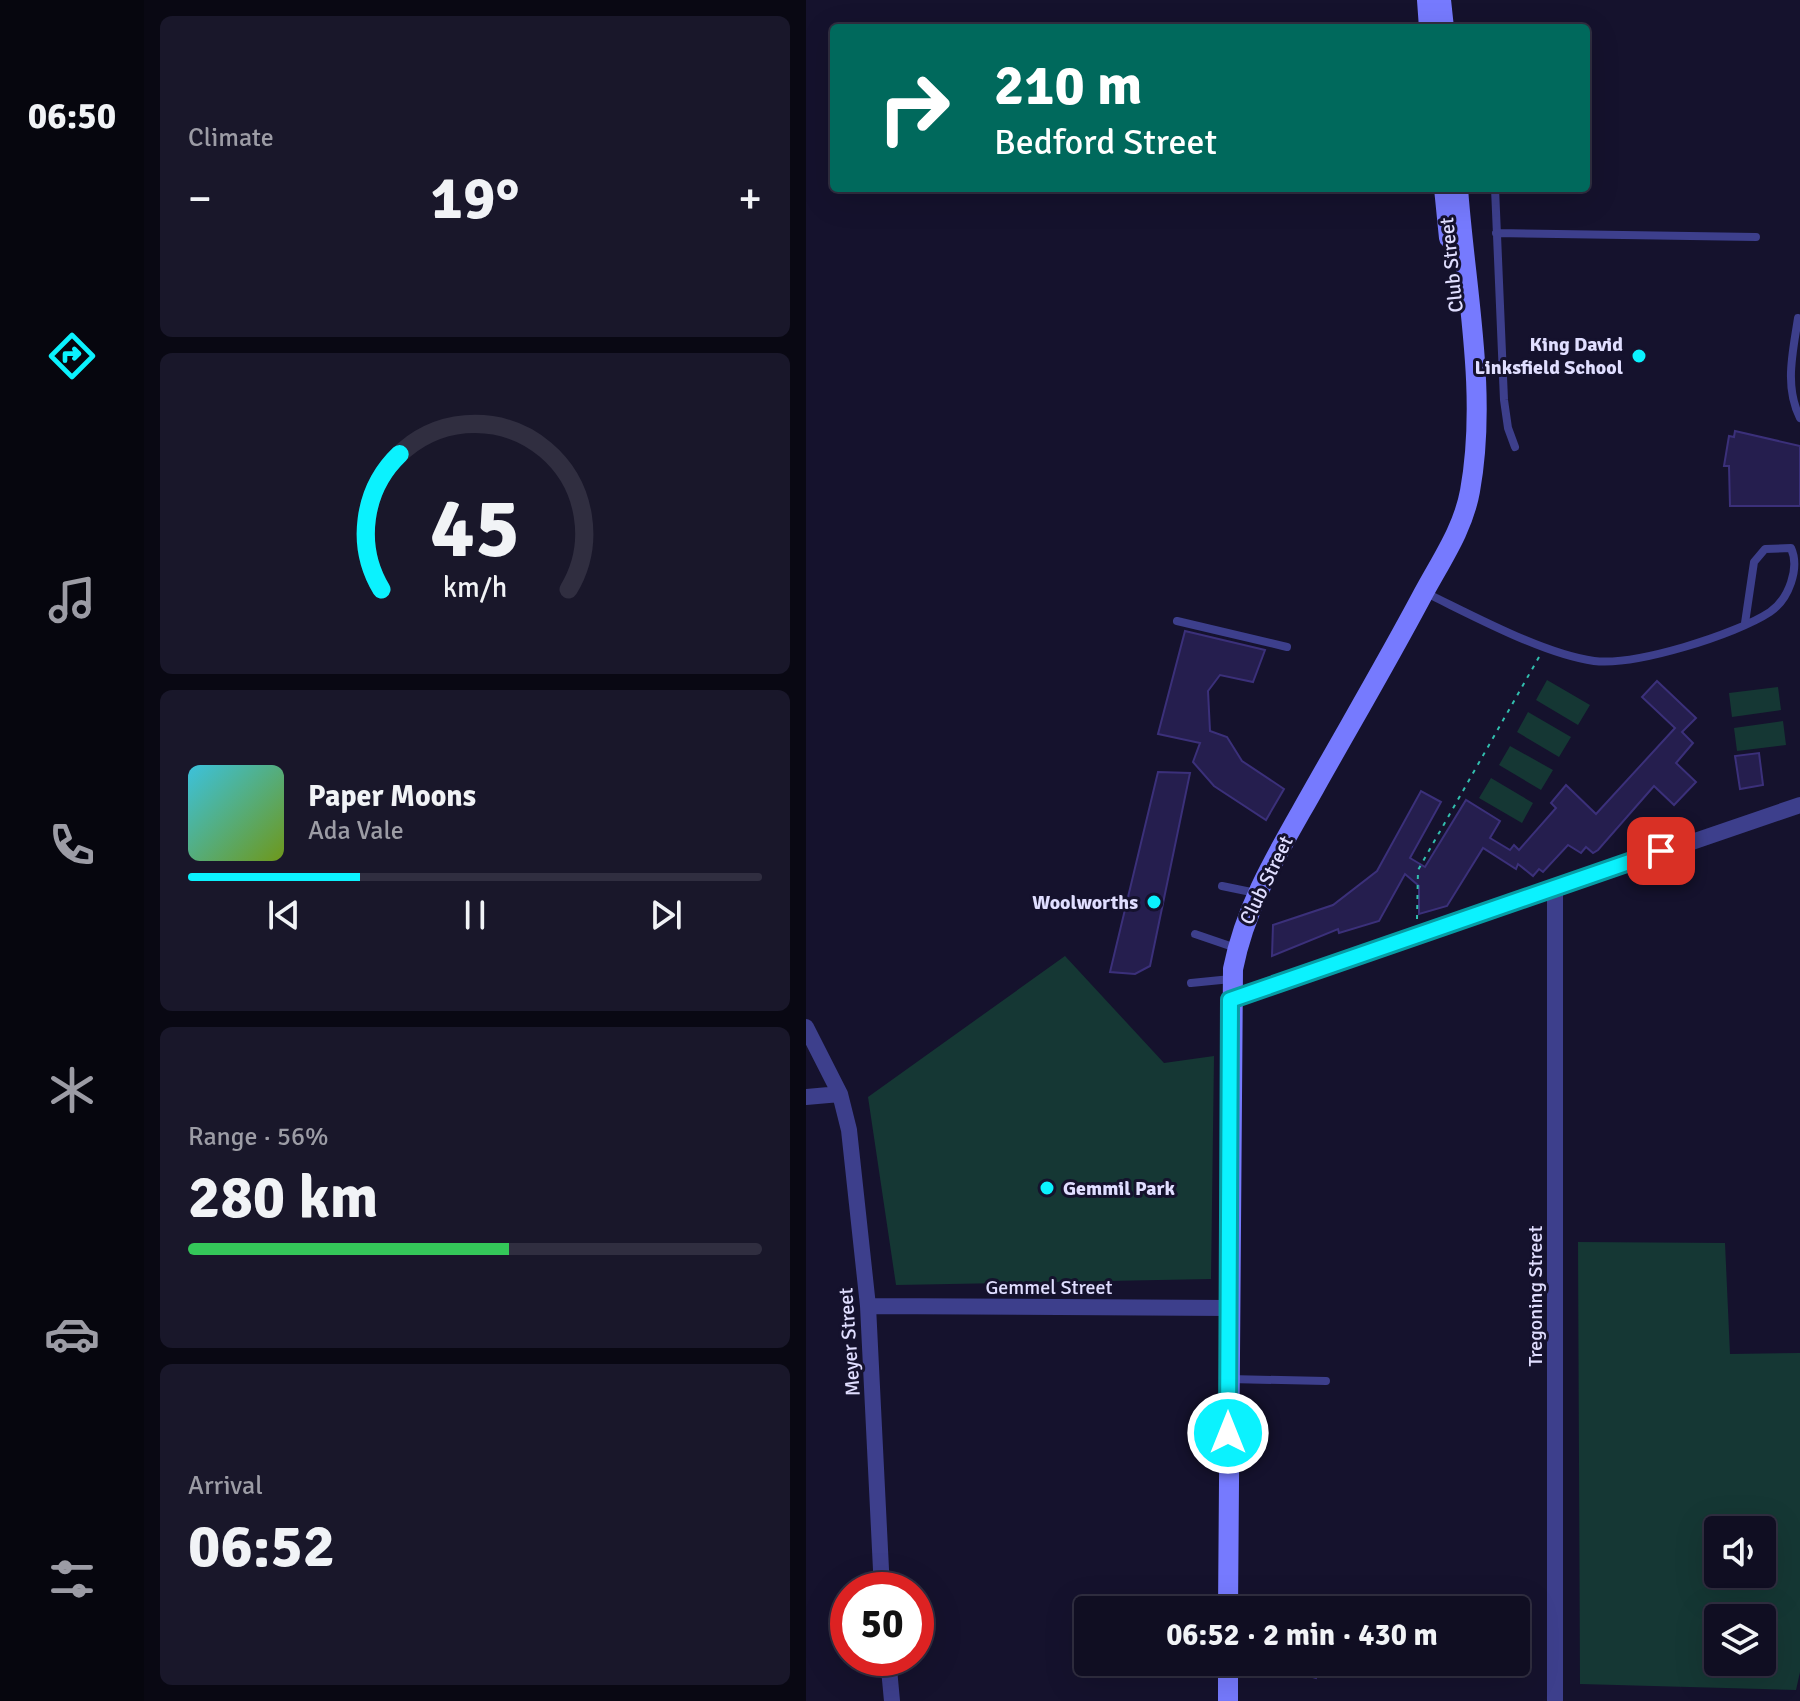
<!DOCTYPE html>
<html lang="en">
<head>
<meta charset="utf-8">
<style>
	:root { --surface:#100e22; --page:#19172a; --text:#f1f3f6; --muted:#9c9ca5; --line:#302e40; --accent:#0bf2fe }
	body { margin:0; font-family:Signika,sans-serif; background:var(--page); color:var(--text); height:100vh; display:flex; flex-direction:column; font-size:30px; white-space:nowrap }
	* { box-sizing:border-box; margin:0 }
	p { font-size:26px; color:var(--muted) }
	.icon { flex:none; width:44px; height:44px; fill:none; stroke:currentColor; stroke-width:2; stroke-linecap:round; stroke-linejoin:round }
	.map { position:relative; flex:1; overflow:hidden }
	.panel { display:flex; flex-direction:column; gap:16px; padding:16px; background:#090813; width:662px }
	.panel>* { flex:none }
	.hud { position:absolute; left:24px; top:24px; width:760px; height:168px; border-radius:8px; box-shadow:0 8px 32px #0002,0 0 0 2px var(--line); background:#00695c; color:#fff; overflow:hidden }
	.buttons { position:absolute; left:898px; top:1516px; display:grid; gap:16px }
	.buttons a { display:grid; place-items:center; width:72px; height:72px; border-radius:8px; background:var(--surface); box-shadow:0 8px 32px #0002,0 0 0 2px var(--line); font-size:40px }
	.speed { position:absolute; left:24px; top:1572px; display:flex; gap:16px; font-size:40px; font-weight:700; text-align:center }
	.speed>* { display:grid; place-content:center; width:104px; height:104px; border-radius:50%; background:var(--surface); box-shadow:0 8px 32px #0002,0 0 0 2px var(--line); line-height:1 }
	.speed .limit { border:12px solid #d22; background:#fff; color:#111 }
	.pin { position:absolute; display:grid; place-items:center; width:68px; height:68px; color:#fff; margin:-34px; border-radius:16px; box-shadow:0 4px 12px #0006 }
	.me { position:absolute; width:88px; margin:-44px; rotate:0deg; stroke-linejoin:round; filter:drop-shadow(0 0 6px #0008) }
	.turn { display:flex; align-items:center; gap:28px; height:168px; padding:0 32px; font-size:36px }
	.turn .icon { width:104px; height:104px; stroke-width:2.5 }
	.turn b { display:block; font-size:56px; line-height:68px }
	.big { font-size:60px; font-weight:700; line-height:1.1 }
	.panel .widget { flex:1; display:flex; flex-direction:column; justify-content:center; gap:12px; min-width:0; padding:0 28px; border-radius:12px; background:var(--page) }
	.panel .dial { align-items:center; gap:0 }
	.dial svg { height:208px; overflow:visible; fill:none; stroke:var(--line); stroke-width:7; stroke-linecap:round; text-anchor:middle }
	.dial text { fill:var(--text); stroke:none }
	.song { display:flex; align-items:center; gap:24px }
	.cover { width:96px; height:96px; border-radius:12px; background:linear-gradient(135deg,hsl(190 70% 55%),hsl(80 70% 35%)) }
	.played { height:8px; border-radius:4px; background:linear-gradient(90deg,var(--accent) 30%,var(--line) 30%) }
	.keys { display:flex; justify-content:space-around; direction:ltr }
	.heat { display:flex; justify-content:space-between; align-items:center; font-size:44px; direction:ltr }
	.charge { height:12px; border-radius:6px; background:linear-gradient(90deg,#34c759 56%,var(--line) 0) }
	.trip { position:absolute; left:268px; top:1596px; width:456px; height:80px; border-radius:8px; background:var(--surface); box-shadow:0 8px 32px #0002,0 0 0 2px var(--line); font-weight:700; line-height:80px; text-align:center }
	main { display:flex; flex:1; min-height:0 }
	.tabs { display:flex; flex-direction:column; width:144px; justify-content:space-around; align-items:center; background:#06060e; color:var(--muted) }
	.tabs .icon { width:56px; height:56px }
	.tabs .active { color:var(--accent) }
	.tabs b { font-size:36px; color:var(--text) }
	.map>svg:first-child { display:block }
	.green { fill:#153734; fill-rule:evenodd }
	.building { fill:#251e4e; stroke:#3b307a; stroke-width:2 }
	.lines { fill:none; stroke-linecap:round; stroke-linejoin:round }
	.path { stroke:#32bfaf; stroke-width:2; stroke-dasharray:4 6; stroke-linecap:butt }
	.lane { stroke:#3d3f8c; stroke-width:8 }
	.street { stroke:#3d3f8c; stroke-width:16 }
	.secondary { stroke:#767afe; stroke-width:20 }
	.route-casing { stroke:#079da5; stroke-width:20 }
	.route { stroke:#0bf2fe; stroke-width:14 }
	.poi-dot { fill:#0bf2fe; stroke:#15122d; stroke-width:3 }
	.labels { text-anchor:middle; stroke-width:6; stroke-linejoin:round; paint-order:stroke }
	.street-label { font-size:20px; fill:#e0deff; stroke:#15122d }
	.poi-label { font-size:20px; font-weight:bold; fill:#e0deff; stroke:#15122d; text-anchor:end }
</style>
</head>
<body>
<main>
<nav class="tabs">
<b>06:50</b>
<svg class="icon active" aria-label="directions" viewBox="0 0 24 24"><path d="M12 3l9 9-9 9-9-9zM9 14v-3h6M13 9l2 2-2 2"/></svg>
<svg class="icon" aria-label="music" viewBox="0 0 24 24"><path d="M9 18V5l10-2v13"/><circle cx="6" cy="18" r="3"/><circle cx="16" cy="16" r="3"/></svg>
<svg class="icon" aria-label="phone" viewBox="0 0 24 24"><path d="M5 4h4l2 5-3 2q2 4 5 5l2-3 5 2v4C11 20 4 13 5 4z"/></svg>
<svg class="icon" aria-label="climate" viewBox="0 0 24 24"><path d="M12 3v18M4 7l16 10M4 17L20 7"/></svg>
<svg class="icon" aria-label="car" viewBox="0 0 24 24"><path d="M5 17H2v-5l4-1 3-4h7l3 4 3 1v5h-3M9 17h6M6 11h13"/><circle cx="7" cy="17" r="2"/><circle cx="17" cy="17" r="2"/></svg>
<svg class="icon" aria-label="filters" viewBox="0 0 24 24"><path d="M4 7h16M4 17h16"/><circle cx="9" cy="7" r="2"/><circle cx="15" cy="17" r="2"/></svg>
</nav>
<section class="panel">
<div class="widget"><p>Climate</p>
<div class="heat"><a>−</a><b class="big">19°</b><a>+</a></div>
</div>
<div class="widget dial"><svg viewBox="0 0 100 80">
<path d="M14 69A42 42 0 1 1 86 69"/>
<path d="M14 69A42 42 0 0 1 21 17" stroke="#0bf2fe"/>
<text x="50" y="56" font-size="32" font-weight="700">45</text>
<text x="50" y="72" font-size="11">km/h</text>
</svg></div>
<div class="widget">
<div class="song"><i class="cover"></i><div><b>Paper Moons</b><p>Ada Vale</p></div></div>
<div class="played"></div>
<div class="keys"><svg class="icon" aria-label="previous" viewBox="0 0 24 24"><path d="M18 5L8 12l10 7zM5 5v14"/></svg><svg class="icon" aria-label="pause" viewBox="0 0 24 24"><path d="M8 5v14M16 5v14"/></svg><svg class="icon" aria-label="next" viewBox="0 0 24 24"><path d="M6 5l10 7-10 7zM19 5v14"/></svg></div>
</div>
<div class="widget"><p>Range · 56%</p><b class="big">280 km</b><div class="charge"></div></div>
<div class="widget"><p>Arrival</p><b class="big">06:52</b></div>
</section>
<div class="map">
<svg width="994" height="1701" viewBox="0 0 994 1701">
	<rect width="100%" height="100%" fill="#15122d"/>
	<!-- green -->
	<path class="green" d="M741 680 784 705 772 725 730 700Z
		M972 687 975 710 926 717 923 693Z
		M722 712 765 737 753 757 711 732Z
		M977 721 980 745 931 751 928 728Z
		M704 746 747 770 735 790 693 765Z
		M685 778 727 803 716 823 673 798Z
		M259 956 358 1063 408 1056 405 1279 90 1285 62 1097Z
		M772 1242 919 1243 924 1354 994 1353V1672L990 1690 774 1684ZM956 1530V1574H912V1530ZM956 1618V1662H912V1618Z"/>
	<!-- building -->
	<path class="building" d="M929 431 994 446V506H924L923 466H918L923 436 928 437Z
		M379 631 459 650 447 682 414 675 402 691 404 731 421 737 436 761 478 789 460 820 408 786 387 762 394 743 352 734Z
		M851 681 890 718 876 732 887 743 870 763 890 782 868 805 848 786 792 850 787 853 780 847 775 853 762 845 737 872 733 869 727 876 712 864 710 869 677 848 641 906 613 914V886L599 874 573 921 533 933 532 929 466 956 467 925 527 905 571 871 615 791 635 802 604 858 619 867 660 800 694 821 684 838 704 850 708 845 713 850 750 808 745 803 760 785 790 814 869 728 836 697Z
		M953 753 957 785 934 789 929 756Z
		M352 772 384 773 344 966 329 974 304 972Z
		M465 1662H515L510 1678 464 1665Z"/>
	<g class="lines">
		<!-- path -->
		<path class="path" d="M611 919 612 870 733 657"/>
		<!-- lane -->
		<path class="lane" d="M689 188 698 400 702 428 709 447
			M690 233 950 237
			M992 318C987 352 978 386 994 418
			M618 592C666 615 737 654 788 661 829 666 929 635 964 612 983 599 994 568 985 548L959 549 948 562 939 623
			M371 621 481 647
			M416 886 450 893
			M389 934 430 948
			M385 983 425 979
			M423 1379 520 1381"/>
		<!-- street -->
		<path class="street" d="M749 890V1701
			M424 1000 994 805
			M0 1027 34 1094 43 1130 62 1306 76 1590
			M0 1097 34 1094
			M62 1306 423 1308
			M82 1658 86 1701"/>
		<!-- secondary -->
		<path class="secondary" d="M621 0 623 28
			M635 0 638 28
			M638 188 643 238
			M422 1610 427 969C440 902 476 846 509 787 545 723 582 660 616 596 634 562 657 530 664 491 682 392 659 287 652 188
			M422 1662V1701"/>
	</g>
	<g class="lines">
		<!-- route casing -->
		<g class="route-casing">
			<path id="route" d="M422 1433 424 1000 855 851"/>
		</g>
		<!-- route -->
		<use href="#route" class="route"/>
	</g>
	<!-- markers -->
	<g class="poi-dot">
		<circle cx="833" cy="356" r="8"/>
		<circle cx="348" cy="902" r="8"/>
		<circle cx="241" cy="1188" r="8"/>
	</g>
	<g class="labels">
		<!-- street labels -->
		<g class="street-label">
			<text transform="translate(645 265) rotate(-96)" y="7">Club Street</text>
			<text transform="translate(460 880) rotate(-64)" y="7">Club Street</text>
			<text x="243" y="1294">Gemmel Street</text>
			<text transform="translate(729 1296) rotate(-90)" y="7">Tregoning Street</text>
			<text transform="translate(43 1342) rotate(-94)" y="7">Meyer Street</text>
		</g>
		<!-- poi labels -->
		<g class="poi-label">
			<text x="817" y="351">King David<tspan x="817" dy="23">Linksfield School</tspan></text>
			<text x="332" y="909">Woolworths</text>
			<text x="257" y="1195" text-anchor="start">Gemmil Park</text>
		</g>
	</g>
</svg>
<div class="buttons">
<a><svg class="icon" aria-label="sound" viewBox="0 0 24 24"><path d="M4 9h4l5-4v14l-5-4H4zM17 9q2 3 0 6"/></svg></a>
<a><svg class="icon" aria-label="layers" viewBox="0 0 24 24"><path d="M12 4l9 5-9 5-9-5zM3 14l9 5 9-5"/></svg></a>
</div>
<div class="speed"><div class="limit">50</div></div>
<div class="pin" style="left:855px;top:851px;background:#d93025"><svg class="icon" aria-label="arrive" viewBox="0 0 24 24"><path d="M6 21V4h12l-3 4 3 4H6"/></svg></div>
<svg class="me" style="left:422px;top:1433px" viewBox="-20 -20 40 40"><circle r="17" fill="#0bf2fe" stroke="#fff" stroke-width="3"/><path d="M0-11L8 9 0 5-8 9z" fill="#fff"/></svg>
<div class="trip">06:52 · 2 min · 430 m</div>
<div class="hud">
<div class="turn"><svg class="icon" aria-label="right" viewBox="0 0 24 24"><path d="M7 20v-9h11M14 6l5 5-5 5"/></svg><div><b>210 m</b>Bedford Street</div></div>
</div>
</div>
</main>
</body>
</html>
